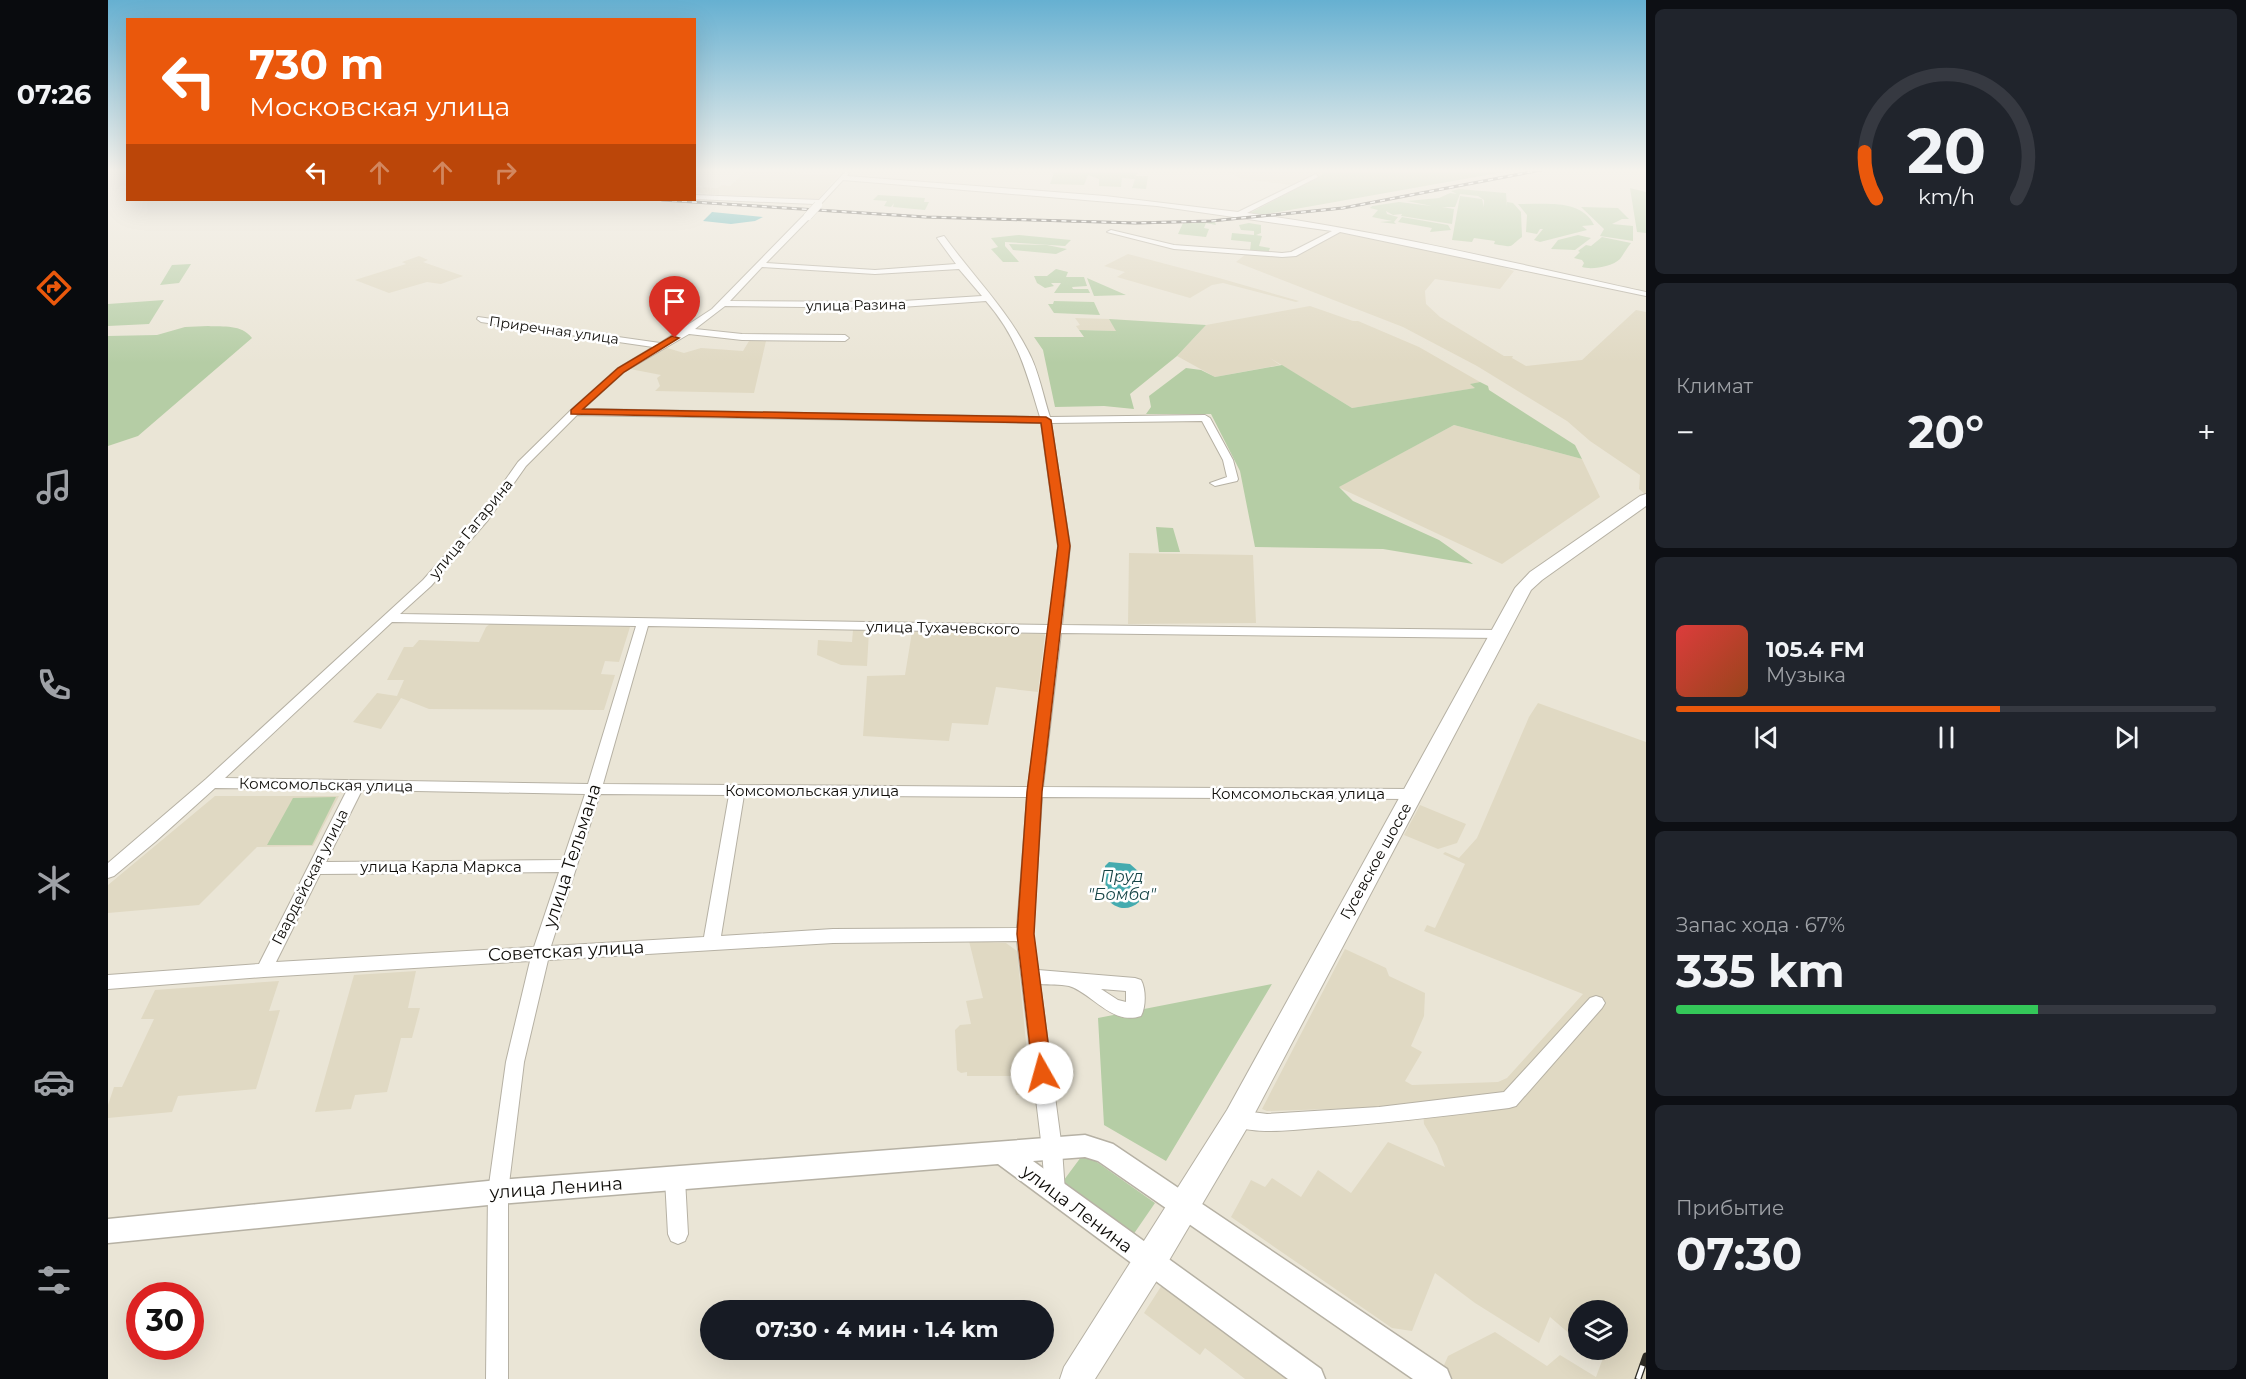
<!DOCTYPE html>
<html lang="ru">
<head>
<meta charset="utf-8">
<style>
	:root { --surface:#171b24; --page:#20242c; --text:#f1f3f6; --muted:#9ea1a6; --line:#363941; --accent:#ea580c }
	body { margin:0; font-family:Montserrat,sans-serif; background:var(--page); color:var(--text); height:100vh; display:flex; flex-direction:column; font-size:22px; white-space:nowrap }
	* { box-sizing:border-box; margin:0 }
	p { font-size:20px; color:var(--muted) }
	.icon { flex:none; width:33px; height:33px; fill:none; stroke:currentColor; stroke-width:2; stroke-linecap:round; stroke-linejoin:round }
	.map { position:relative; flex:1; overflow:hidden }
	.side { display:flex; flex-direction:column; gap:9px; padding:9px; background:#0d0f14; width:600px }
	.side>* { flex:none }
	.top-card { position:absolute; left:18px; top:18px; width:570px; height:183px; border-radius:0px; box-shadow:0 6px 24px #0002; background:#ea580c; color:#fff; overflow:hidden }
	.controls { position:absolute; left:1460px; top:1300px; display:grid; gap:12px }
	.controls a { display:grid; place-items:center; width:60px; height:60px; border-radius:50%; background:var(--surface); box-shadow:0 6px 24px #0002; font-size:30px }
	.speed { position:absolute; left:18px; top:1282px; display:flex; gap:12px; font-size:30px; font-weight:700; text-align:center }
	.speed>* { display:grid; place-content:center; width:78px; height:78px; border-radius:50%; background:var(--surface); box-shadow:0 6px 24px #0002; line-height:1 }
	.speed .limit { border:9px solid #d22; background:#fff; color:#111 }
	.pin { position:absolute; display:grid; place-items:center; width:51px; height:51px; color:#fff; margin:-62px -26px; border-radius:50% 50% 50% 0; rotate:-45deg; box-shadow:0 0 6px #0007 }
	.pin .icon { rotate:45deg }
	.me { position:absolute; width:66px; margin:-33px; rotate:353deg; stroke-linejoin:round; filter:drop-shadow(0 0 4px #0008) }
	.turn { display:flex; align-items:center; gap:21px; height:126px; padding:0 24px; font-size:27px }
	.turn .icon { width:78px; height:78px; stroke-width:2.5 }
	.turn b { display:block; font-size:42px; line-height:51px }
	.lanes { display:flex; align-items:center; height:57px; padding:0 24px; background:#0003; justify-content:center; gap:30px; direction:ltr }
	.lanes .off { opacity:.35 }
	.big { font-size:45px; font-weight:700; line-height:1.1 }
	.side .tile { flex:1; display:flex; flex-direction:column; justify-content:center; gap:9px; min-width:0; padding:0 21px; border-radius:9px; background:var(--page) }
	.side .dial { align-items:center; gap:0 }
	.dial svg { height:156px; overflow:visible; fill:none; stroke:var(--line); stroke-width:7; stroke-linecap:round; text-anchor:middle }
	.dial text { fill:var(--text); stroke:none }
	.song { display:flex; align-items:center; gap:18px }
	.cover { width:72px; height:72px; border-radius:9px; background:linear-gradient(135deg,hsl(0 70% 55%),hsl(20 70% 35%)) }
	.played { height:6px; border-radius:3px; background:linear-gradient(90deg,var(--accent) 60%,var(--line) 60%) }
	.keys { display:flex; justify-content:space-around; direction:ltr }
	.heat { display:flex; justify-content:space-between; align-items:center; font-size:33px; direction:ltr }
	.charge { height:9px; border-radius:4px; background:linear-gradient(90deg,#34c759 67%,var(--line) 0) }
	.trip { position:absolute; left:592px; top:1300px; width:354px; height:60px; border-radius:30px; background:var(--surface); box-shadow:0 6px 24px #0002; font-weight:700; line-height:60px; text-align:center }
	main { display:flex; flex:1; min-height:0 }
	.tabs { display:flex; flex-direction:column; width:108px; justify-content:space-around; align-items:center; background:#090b0e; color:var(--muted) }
	.tabs .icon { width:42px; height:42px }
	.tabs .on { color:var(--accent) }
	.tabs b { font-size:27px; color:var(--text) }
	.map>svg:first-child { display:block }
	.built { fill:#e0d9c3 }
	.green { fill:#b5cda5 }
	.water { fill:#44abaf }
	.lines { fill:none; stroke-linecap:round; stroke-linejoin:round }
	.minor-casing { stroke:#b6b1a4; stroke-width:2 }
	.major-casing { stroke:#b6b1a4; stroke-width:3 }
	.highway-casing { stroke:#b6b1a4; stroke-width:2 }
	.minor { fill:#fff; fill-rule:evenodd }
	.major { fill:#fff; fill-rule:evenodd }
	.highway { fill:#fff; fill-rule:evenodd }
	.rail-far1-casing { stroke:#2b2923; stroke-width:3 }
	.rail-casing { stroke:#2b2923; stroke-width:7 }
	.rail-far1 { stroke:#fff; stroke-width:1.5; stroke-dasharray:5; stroke-linecap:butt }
	.rail { stroke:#fff; stroke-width:4.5; stroke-dasharray:14; stroke-linecap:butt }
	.minor-bridge-casing { stroke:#b6b1a4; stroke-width:9; stroke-linecap:butt }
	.minor-bridge { stroke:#fff; stroke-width:8 }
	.route { fill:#ea580c; stroke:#983908; stroke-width:1.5 }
	.labels { text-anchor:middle; stroke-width:5; stroke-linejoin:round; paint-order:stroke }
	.far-street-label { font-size:14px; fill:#0d0b07; stroke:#fff }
	.street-label { font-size:15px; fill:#0d0b07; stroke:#fff }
	.water-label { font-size:16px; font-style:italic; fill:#174547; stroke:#fff }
	.near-street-label { font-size:18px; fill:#0d0b07; stroke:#fff }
</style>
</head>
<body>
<main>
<nav class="tabs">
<b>07:26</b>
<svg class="icon on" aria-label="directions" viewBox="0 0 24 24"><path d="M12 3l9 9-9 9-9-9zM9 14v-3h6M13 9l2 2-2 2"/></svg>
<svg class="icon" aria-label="music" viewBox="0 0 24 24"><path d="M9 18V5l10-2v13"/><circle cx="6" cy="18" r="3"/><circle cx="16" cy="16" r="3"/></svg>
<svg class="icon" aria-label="phone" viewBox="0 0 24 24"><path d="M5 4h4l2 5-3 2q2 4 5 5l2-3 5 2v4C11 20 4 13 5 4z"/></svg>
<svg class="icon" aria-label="climate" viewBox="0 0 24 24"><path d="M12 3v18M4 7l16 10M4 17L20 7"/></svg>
<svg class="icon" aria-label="car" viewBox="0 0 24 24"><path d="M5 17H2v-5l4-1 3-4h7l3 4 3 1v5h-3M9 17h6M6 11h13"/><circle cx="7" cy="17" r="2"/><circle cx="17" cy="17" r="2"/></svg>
<svg class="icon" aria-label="filters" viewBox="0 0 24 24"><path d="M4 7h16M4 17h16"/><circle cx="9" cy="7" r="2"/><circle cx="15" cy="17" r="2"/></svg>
</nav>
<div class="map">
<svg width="1538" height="1379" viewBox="0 0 1538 1379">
	<rect width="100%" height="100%" fill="#eae5d6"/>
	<!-- built -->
	<path class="built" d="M639 170 699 174 731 175 709 200 587 193 586 187 610 188 614 185 622 186Z
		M1117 170H1215L1214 175 1193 186 1133 179Z
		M1232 232 1387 264 1406 271 1392 289 1327 279 1317 291 1318 304 1332 317 1396 356H1405L1404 358 1418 366 1474 360 1528 310 1538 312V495L1531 489 1532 475 1482 441 1459 421 1369 366 1295 327 1128 262 1138 254 1181 257Z
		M1020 254 1111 278 1191 301 1188 302 1115 283 1104 285 1082 298 1009 277 1017 272 996 266Z
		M311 256 320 260 315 262 355 276 333 284 319 282 281 293 247 280 298 264 294 262Z
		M1202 306 1245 321H1250L1311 347 1372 382 1363 384 1368 388 1244 408 1162 358 1172 365 1107 377 1069 356 1098 325Z
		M967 318 1001 319 1009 331 971 330 968 326 972 325Z
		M641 341H658L646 393 547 391 552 386 549 378 553 375 522 369 556 347 576 353 593 348 635 351Z
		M1346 425 1474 459 1492 497 1394 564 1230 487Z
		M1021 553 1145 555 1148 623 1020 624Z
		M382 624 522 627 511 662 497 661 493 674 507 675 496 710 321 709 293 698 273 729 245 722 269 693 289 696 296 680H279L296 647H305L311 640 371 642 378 627Z
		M745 630 761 631 759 666 733 665 709 655 710 640 744 642Z
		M804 632 937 634 930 692 888 687 880 725 844 723 841 741 755 736 759 676 797 675Z
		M1430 703 1538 742V1379H1330L1340 1356 1387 1332 1439 1366 1452 1355 1488 1377 1495 1358 1485 1350H1509V1311H1470V1341L1442 1317 1431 1343 1367 1303 1327 1273 1304 1331 1284 1328 1123 1217 1143 1180 1157 1187 1164 1178 1193 1197 1210 1170 1243 1193 1280 1142 1337 1167 1329 1146 1316 1124 1315 1112 1285 1107 1159 1111 1154 1109 1237 949 1278 968 1281 976 1317 993 1316 1016 1303 1046 1314 1052 1297 1081 1304 1085 1390 1082 1399 1078 1475 994 1316 931 1319 925 1327 928 1357 864 1335 854 1337 852 1351 858 1369 838 1421 717Z
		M107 796H231L205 846 149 847 91 905 0 913V885Z
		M1312 805 1358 824 1349 843 1330 849 1296 835Z
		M861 941 898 943 909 951 919 1053 926 1094 908 1095 905 1076H859V1072L853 1073 849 1070 847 1030 852 1025 863 1024 858 1001 875 998Z
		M308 971 300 1008H312L304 1038H293L279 1092 247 1095 243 1109 207 1112 246 975Z
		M171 981 161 1011 172 1010 148 1089 70 1096 64 1112 0 1118V1105L6 1087H14L46 1019H33L47 990Z
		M1054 1285 1189 1379H1137L1097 1348 1092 1355 1036 1313Z"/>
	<!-- green -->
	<path class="green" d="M947 170H1011L1009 173 1014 170H1041V172H1030L1028 176H1040L1038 189 1024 188 1027 179 1014 178 1013 187 991 186V179L980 175 976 185 942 184Z
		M1215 170H1407L1153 215 1142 213 1214 175Z
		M1522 188 1538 192V233L1529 232Z
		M1351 189 1398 193 1399 207V202L1405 203 1413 212 1414 237C1400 247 1408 248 1386 244L1387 241 1366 238 1364 242 1344 240 1352 196 1374 199 1376 207V200L1370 196 1352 194 1347 207H1334L1346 209 1344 224 1293 216 1294 214 1285 215 1278 211 1279 214 1290 217 1286 222 1288 224 1272 222 1284 221 1264 217 1270 210 1262 208 1264 206 1291 202 1324 206 1299 201 1331 198 1342 193 1349 194 1343 191Z
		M770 195 817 198 816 202H821L817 210 785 207 786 203 783 207 776 206 779 201 765 200Z
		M1410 204C1435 205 1473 198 1486 225L1474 226 1479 230 1432 242 1426 240 1435 229H1432L1429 234 1418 232 1419 215Z
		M1473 207 1510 208 1521 219H1514L1504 224 1525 226V241L1492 236 1496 229Z
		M1294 217 1340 225 1343 230 1322 232 1324 228 1290 222Z
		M1091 222H1107L1108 225 1098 223 1096 228 1101 229 1098 237 1070 234 1075 223Z
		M1141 223 1153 225V233L1148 235 1154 236 1151 246 1162 248 1160 253 1142 251 1143 242 1123 240 1124 233 1146 235V231L1133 230 1131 225Z
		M911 235 963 240 957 246 897 242V246L911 262H895L883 249 890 247 883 238Z
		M1470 235 1483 238 1467 250 1443 249 1450 240Z
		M1494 237 1523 243C1519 248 1515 255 1512 259 1504 267 1483 270 1474 267L1476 263 1474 260 1466 258 1472 252 1470 251 1478 245 1483 246Z
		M901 244 939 245 959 249 948 254 905 250Z
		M83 264 71 283 52 285 64 265Z
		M948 269 960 272 958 277H976L979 286 964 287 965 289H980L982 293H946L953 283H943L946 286 937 288 929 283 926 276H939Z
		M979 278 1018 295 986 296Z
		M56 300 41 324 0 326V304Z
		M946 301 986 302 992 315 946 313 940 304H945Z
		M1001 319 1098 325 1069 356 1022 394 1026 409 996 406 947 407 935 350 926 337H976L971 330 1008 331Z
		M100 326C116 327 133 324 144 338L30 436 0 446V336L49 335 77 327Z
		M1174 365 1244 408 1367 388 1362 384 1372 382 1380 386 1381 390 1467 445 1474 459 1346 425 1231 487 1245 501 1331 540 1365 564 1275 549 1147 547 1132 471 1103 414H1038L1043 407 1041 396 1078 368 1093 370 1107 377Z
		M1048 527 1065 528 1072 552H1051Z
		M228 797 204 845H159L185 798Z
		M1164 984 1058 1161 996 1125 990 1018Z
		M976 1153 1047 1203 1025 1235 953 1184Z"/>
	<!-- water -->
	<path class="water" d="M604 212 655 217 647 221 623 224 595 221Z
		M1001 862 1022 864 1031 872V902C1020 912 1007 909 998 898L997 866Z"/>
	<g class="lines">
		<!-- minor casing -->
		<g class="minor-casing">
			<path id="minor" d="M738 171 741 173 739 176 997 196 1130 212 1208 174 1210 177 1139 213C1273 231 1406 263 1538 292V296L1232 232 1188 256 1174 257 1066 249 999 232 1003 230 1066 245 1174 253 1183 252 1224 231 1049 206 735 180 710 207 707 204 586 199V195L711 200Z
				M697 214 704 216 658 263 767 270 848 264 829 238 836 236C864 275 898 308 920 351 931 371 935 396 942 417L1097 415 1102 418 1125 460 1130 479 1129 481 1107 486 1102 483 1119 477 1115 460 1094 421 943 423 962 546 954 625 1391 630 1397 634 1391 638 953 633 935 787 1304 789 1309 790 1311 794 1309 798 1304 799 934 797 925 934 930 970 1027 978 1033 980C1038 989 1038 1007 1033 1016 1004 1026 984 993 961 986 952 984 941 985 932 984L954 1149 957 1192 954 1199 947 1201 940 1199 937 1192 934 1149 909 941 725 943 440 960 416 1062 400 1192V1379H378L380 1192 398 1062 422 961 156 977 0 989V975L151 964 239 790 107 788 47 842 6 876 0 878V863L98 779 315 580 372 516 410 462 463 410 510 368 545 347 373 322 369 319 370 317 552 343 604 309ZM654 267 767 274 851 269 874 296 779 302 622 301ZM878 301C910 338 918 371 932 417L475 409 516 372 581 334 634 340 737 341 741 338 737 335 634 334 587 329 617 306 779 308ZM469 415 933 423 950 546 942 625 292 614 323 586 380 520 418 466ZM284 622 528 626 480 784 117 778ZM540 626 941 633 920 787 495 784ZM254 790 477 794 455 860 218 862ZM492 794 621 795 596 937 443 946ZM636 795 919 797 909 928 725 929 613 936ZM451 872 426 947 168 962 212 874ZM993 989 1018 991V1002L1010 1000Z
				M1488 996 1494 998 1497 1003 1494 1008 1408 1106 1401 1108C1337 1116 1273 1124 1209 1128 1180 1130 1150 1135 1122 1125L1119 1119 1122 1113 1129 1110 1159 1114 1271 1107 1396 1092 1482 998Z
				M567 1170 574 1172 577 1179 580 1234 577 1241 570 1244 563 1241 560 1234 557 1179 560 1172Z"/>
		</g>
		<!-- major casing -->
		<g class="major-casing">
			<path id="major" d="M977 1135 1005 1144 1339 1369 1343 1379H1305L990 1161 977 1157 925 1161 1213 1369 1217 1379H1180L890 1164 390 1204 0 1243V1219L390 1180Z"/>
		</g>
		<!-- highway casing -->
		<g class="highway-casing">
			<path id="highway" d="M1538 494V506L1434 580 1423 590 1139 1128 1053 1274 987 1379H952L956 1367 1119 1110 1407 588 1422 572 1532 496Z"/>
		</g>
		<!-- minor -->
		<use href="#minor" class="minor"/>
		<!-- major -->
		<use href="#major" class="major"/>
		<!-- highway -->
		<use href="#highway" class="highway"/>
		<!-- rail-far1 casing -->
		<g class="rail-far1-casing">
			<path id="rail-far1" d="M554 200 818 217 1028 223 1103 221 1235 208 1433 170"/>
		</g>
		<!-- rail casing -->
		<g class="rail-casing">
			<path id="rail" d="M1530 1379 1538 1356"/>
		</g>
		<!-- rail-far1 -->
		<use href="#rail-far1" class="rail-far1"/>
		<!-- rail -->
		<use href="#rail" class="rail"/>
		<!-- minor-bridge casing -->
		<g class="minor-bridge-casing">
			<path id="minor-bridge" d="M700 216 710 205"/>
		</g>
		<!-- minor-bridge -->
		<use href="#minor-bridge" class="minor-bridge"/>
	</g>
	<!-- sky -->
	<linearGradient id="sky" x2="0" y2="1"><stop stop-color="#66b0d1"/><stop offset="0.47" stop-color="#f6f3ed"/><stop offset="1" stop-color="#f6f3ed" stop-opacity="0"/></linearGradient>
	<rect width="1538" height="363" fill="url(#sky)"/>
	<!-- route -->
	<path class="route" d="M564 336 571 338 516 372 475 409 938 417 943 420 962 546 934 792 926 934 944 1073 941 1079 934 1081 928 1079 925 1073 909 934 919 792 950 546 933 423 463 414V410L510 368Z"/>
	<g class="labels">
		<!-- far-street labels -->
		<g class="far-street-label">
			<text transform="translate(748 305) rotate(-1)" y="5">улица Разина</text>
			<text transform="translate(446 330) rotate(8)" y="5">Приречная улица</text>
		</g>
		<!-- street labels -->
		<g class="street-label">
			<text transform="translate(363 529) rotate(-51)" y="5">улица Гагарина</text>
			<text transform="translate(835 628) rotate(1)" y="5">улица Тухачевского</text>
			<text transform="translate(218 785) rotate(1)" y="5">Комсомольская улица</text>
			<text x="704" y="796">Комсомольская улица</text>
			<text x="1190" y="799">Комсомольская улица</text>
			<text transform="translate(1268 861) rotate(-61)" y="5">Гусевское шоссе</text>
			<text x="333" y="872">улица Карла Маркса</text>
			<text transform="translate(202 877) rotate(-63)" y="5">Гвардейская улица</text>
		</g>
		<!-- water labels -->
		<g class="water-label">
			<text x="1014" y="882">Пруд<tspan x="1014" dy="18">"Бомба"</tspan></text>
		</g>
		<!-- near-street labels -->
		<g class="near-street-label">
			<text transform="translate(464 856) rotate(-72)" y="6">улица Тельмана</text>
			<text transform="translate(458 951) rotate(-3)" y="6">Советская улица</text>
			<text transform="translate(448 1188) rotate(-4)" y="6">улица Ленина</text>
			<text transform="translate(969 1209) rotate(37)" y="6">улица Ленина</text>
		</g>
	</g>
</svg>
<div class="controls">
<a><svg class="icon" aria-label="layers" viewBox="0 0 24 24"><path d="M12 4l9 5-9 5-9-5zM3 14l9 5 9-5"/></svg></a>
</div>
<div class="speed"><div class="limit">30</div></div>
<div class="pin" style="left:567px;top:338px;background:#d93025"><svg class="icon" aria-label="arrive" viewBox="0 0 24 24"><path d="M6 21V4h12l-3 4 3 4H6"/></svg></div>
<svg class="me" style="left:934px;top:1073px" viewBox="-20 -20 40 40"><circle r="19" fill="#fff"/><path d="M0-13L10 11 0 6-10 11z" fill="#ea580c"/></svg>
<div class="trip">07:30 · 4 мин · 1.4 km</div>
<div class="top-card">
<div class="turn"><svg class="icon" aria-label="left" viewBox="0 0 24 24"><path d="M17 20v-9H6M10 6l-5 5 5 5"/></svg><div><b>730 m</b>Московская улица</div></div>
<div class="lanes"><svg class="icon" aria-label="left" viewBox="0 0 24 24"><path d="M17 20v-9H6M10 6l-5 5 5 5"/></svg><svg class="icon off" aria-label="ahead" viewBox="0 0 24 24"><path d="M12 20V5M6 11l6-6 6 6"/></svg><svg class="icon off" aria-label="ahead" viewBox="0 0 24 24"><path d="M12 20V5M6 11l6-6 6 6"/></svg><svg class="icon off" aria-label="right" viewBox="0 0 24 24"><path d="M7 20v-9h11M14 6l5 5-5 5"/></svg></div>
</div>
</div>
<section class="side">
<div class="tile dial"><svg viewBox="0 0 100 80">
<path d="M14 69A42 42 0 1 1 86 69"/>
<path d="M14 69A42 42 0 0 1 8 45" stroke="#ea580c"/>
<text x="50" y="56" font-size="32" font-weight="700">20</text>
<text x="50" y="72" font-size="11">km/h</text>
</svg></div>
<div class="tile"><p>Климат</p>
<div class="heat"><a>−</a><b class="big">20°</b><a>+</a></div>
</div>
<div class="tile">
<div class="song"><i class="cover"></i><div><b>105.4 FM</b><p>Музыка</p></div></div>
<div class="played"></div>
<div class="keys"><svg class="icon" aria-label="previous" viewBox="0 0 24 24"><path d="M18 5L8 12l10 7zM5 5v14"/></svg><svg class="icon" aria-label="pause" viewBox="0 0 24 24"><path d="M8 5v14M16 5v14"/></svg><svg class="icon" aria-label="next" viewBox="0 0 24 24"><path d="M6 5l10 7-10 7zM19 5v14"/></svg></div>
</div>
<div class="tile"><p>Запас хода · 67%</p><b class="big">335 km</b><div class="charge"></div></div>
<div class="tile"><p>Прибытие</p><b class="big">07:30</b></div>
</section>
</main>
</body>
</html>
